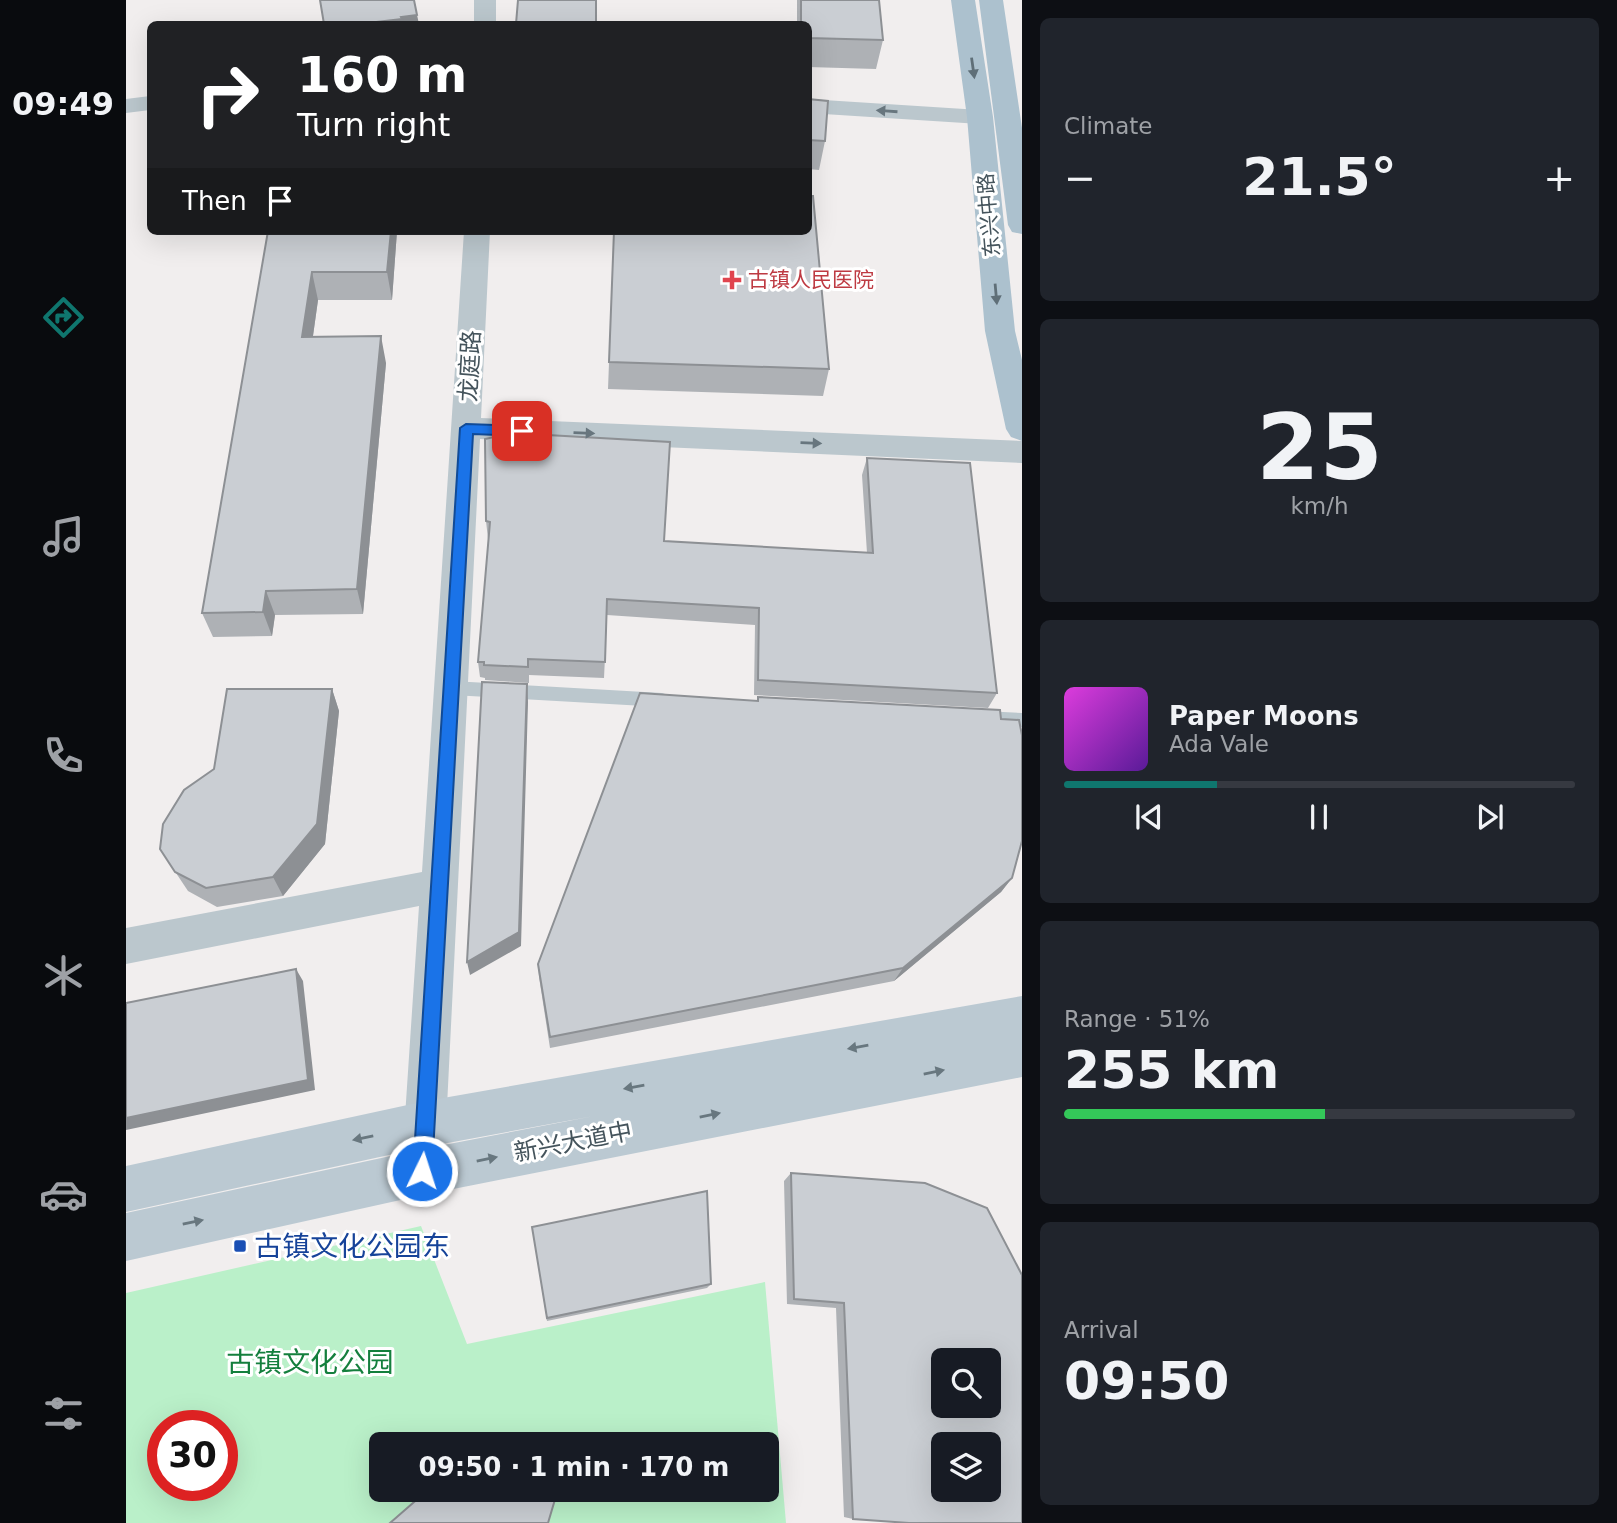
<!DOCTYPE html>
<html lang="en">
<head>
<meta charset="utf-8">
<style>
	:root { --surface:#171b24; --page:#20242c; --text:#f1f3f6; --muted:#9ea1a6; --line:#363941; --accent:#0f766e }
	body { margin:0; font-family:"DejaVu Sans","Noto Sans SC",sans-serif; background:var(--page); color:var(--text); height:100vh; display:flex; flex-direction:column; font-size:26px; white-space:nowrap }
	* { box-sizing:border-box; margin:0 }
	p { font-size:23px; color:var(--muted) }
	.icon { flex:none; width:38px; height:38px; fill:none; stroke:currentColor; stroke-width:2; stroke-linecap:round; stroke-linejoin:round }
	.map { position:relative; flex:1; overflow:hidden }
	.side { display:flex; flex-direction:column; gap:18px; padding:18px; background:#0d0f14; width:595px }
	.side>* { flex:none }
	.banner { position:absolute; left:21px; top:21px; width:665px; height:214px; border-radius:10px; box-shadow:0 7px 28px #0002; background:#202124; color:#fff; overflow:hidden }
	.tools { position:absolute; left:805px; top:1348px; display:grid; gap:14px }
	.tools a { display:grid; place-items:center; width:70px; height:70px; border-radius:10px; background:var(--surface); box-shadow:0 7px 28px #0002; font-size:35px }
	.speed { position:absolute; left:21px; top:1410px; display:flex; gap:14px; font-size:35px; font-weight:700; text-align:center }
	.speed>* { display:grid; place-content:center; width:91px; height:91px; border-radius:50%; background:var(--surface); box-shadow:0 7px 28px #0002; line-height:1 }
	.speed .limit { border:10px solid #d22; background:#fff; color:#111 }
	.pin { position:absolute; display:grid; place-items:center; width:60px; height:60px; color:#fff; margin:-30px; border-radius:14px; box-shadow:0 4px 10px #0006 }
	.me { position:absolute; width:77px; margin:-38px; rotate:4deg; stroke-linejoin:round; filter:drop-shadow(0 0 5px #0008) }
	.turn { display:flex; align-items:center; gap:24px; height:147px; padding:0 35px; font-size:32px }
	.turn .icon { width:91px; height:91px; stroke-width:2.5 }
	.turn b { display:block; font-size:49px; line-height:60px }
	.then { display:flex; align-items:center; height:66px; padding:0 35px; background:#0003; gap:14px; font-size:26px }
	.big { font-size:52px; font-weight:700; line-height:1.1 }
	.side .tile { flex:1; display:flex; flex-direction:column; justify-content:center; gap:10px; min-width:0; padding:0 24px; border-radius:10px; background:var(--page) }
	.side .dial { align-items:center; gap:0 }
	.dial b { font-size:91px; line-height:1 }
	.song { display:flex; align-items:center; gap:21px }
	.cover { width:84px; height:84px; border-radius:10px; background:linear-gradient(135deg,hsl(300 70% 55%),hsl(270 70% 35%)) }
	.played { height:7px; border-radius:4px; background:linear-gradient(90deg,var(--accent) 30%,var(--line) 30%) }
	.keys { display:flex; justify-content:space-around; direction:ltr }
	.heat { display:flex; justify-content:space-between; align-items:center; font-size:38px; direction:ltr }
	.charge { height:10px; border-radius:5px; background:linear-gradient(90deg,#34c759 51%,var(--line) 0) }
	.trip { position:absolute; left:243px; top:1432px; width:410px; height:70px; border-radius:10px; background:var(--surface); box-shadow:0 7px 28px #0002; font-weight:700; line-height:70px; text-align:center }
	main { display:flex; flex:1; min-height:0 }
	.menu { display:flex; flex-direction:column; width:126px; justify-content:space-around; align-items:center; background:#090b0e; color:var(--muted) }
	.menu .icon { width:49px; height:49px }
	.menu .selected { color:var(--accent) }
	.menu b { font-size:32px; color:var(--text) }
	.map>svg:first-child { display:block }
	.green { fill:#baf0c9; fill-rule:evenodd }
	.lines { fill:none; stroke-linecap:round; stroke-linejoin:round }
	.service { fill:#bbc7cd; fill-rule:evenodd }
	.minor { fill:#bbc7cd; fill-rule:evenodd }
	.secondary { fill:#bbc9d2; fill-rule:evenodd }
	.primary { fill:#acc1ce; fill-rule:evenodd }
	.wall { fill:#aeb1b5 }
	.shaded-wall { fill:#8d9094 }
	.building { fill:#caced3; stroke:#8d9094; stroke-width:2; fill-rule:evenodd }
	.oneway { fill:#5f6f78 }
	.oneway2 { fill:#68767e }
	.oneway3 { fill:#68777f }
	.route { fill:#1a73e8; stroke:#114b97; stroke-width:2 }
	.health-dot { fill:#e0444e; stroke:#fff; stroke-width:2.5 }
	.transit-dot { fill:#1a4fb4; stroke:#fff; stroke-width:2.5 }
	.labels { text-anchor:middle; stroke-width:6; stroke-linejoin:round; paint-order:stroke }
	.far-street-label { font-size:21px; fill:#45545c; stroke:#fff }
	.far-health-label { font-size:21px; fill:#be3a42; stroke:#fff; text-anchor:start }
	.street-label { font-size:24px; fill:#45545c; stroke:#fff }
	.near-transit-label { font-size:28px; fill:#164399; stroke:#fff; text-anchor:start }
	.near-park-label { font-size:28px; fill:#147f3d; stroke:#fff }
</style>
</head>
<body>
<main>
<nav class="menu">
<b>09:49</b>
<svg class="icon selected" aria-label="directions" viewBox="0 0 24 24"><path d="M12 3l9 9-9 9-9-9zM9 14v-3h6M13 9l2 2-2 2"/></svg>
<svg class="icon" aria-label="music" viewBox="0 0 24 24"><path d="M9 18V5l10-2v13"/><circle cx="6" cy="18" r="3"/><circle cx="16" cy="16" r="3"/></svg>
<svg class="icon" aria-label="phone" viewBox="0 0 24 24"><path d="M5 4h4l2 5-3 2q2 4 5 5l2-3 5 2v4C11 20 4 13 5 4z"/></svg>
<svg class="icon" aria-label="climate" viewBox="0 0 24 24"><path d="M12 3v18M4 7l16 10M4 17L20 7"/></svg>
<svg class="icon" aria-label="car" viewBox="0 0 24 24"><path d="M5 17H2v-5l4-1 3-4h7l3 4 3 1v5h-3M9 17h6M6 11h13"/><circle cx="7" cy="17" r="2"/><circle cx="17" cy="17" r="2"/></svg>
<svg class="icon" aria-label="filters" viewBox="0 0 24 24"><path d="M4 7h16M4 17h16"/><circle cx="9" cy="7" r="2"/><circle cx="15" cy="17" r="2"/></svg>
</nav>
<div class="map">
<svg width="896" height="1523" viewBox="0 0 896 1523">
	<rect width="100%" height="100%" fill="#f1eeee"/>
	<!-- green -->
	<path class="green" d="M295 1226 341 1344 639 1282 660 1523H0V1293ZM37 1426H96V1486H37ZM256 1444H640V1489H256Z"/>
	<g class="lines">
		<!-- service -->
		<path class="service" d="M326 681 536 693 542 695 544 700 542 705 536 707 326 695 320 693 318 688 320 683Z
			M857 711 896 713V727L851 723 848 718 851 713Z"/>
		<!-- minor -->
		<path class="minor" d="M348 0H370V24H348Z
			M24 96V110L0 113V99Z
			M682 99 854 110 863 112 866 117 863 122 854 124 682 113Z
			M338 231H364L355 418 896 441V463L354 439 319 1147 313 1162 298 1168 283 1162 277 1147 293 906 0 964V928L296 872Z"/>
		<!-- secondary -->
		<path class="secondary" d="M896 996V1077L297 1195 0 1261V1213L297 1149 468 1116 300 1147 0 1212V1166L300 1101Z"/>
		<!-- primary -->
		<path class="primary" d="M825 0H849L867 117 889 331 896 360V441L885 437 880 429 859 331 841 117Z
			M853 0H877L896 128V234L886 232 882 225Z"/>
	</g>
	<!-- wall -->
	<path class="wall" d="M671 0H753L757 40 750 69 682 67V24H671Z
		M682 99 699 141 693 170 682 169Z
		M142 231H271L266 300H192L187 336 260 363 237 614 149 615 146 636 87 637 76 613Z
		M488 231 703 369 697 396 482 389Z
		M741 458 871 693 862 708 628 695 629 625 481 615 478 678 403 675V683L359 680V678L354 677 352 662 363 539H362L360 521 538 541 741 553 736 475Z
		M206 689 213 711 199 844 157 896 91 907 62 891 34 849Z
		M632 697 886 878 875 892 768 981 424 1048 413 977 412 964 631 701Z
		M665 1173 799 1183 727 1519 718 1517 710 1308 661 1304 658 1181Z
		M406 1227 585 1284 581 1288 421 1321Z
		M303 1489H386L430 1495 422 1523Z"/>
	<!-- shaded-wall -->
	<path class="shaded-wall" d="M291 15 293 24H233L275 17Z
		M265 231H271L266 300 261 272Z
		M186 272 192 300 183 364 176 337Z
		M255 336 260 363 237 614 231 589Z
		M140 591 149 615 146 636 137 612Z
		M401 684 402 702 395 946 344 975 341 962Z
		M206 689 213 711 199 844 157 896 147 877Z
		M886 878 875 892 768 981 777 968Z
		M170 969 177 981 189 1090 0 1130V1118Z"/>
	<!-- building -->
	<path class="building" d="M194 0H288L291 15 275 17 276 19 233 24H198Z
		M392 0H470V24H390Z
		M675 0H753L757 40 682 38V24H675Z
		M682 99 702 101 699 141 682 140Z
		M682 196H687L703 369 483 362 488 231H682Z
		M142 231H265L261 272H186L176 337 255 336 231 589 140 591 137 612 76 613Z
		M386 433 544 442 538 541 747 553 741 458 844 463 871 693 632 680 633 608 481 599 479 662 402 659V667L358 665V662H352L364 522 360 521 359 439Z
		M356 682 401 684 393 932 341 962Z
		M101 689H206L191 824 147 877 80 888 49 872 34 849 37 824 58 790 88 769Z
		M514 693 632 701V697L874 710 875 719 893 720 896 735V841L886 878 777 968 424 1037 412 964Z
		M170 969 182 1080 0 1118V1003Z
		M665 1173 799 1183 861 1208 896 1275V1523H783L727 1519 718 1303 668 1299ZM817 1360H863V1405H817ZM817 1444H863V1489H817Z
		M581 1191 585 1284 421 1318 406 1227Z
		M303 1489H376L430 1496 422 1523H264Z"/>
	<!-- one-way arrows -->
	<defs><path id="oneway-solid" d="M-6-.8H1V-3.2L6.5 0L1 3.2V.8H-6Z" transform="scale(1.75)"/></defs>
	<g class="oneway">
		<use href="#oneway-solid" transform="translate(847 68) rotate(82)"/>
		<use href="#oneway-solid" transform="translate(870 294) rotate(85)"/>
	</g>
	<g class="oneway2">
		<use href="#oneway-solid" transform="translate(761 111) rotate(-176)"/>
		<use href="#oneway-solid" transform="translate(458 433) rotate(2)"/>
		<use href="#oneway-solid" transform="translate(685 443) rotate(2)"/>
	</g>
	<g class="oneway3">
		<use href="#oneway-solid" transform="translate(732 1047) rotate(170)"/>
		<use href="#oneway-solid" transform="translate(808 1072) rotate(-11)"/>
		<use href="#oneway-solid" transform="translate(508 1087) rotate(170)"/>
		<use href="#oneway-solid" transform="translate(584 1115) rotate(-11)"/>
		<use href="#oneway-solid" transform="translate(237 1138) rotate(168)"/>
		<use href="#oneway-solid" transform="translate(361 1159) rotate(-11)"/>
		<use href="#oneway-solid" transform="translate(67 1222) rotate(-12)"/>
	</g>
	<!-- route -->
	<path class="route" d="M340 424 396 426 403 431 396 436 347 434 306 1171 303 1178 296 1181 290 1178 287 1171 334 428Z"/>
	<!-- markers -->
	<path class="health-dot" d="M602.5 269.5h7v7h7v7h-7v7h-7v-7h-7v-7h7z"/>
	<rect class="transit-dot" x="107" y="1239" width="14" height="14" rx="3.5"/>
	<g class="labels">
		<!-- far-street labels -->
		<g class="far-street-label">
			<text transform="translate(863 215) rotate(-95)" y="7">东兴中路</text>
		</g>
		<!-- far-health labels -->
		<g class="far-health-label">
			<text x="622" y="287">古镇人民医院</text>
		</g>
		<!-- street labels -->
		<g class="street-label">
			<text transform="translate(344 366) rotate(-87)" y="8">龙庭路</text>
			<text transform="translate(447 1142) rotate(-11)" y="8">新兴大道中</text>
		</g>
		<!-- near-transit labels -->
		<g class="near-transit-label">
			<text x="128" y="1256">古镇文化公园东</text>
		</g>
		<!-- near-park labels -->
		<g class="near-park-label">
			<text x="184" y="1372">古镇文化公园</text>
		</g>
	</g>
</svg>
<div class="tools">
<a><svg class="icon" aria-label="search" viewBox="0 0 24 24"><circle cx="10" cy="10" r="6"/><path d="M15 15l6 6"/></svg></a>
<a><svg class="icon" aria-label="layers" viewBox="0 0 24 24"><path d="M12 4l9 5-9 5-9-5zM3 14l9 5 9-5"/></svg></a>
</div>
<div class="speed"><div class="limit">30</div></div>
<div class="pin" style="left:396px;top:431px;background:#d93025"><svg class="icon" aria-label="arrive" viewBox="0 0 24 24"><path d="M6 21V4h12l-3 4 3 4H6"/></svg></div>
<svg class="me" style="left:296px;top:1171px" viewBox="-20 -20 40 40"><circle r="17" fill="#1a73e8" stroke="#fff" stroke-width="3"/><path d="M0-11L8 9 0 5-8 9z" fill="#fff"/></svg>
<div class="trip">09:50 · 1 min · 170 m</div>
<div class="banner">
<div class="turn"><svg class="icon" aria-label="right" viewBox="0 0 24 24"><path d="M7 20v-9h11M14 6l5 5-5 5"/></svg><div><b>160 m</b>Turn right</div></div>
<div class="then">Then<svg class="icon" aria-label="arrive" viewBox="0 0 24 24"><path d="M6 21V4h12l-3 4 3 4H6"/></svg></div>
</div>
</div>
<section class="side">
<div class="tile"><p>Climate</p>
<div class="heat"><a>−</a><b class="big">21.5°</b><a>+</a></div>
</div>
<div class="tile dial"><b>25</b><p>km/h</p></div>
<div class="tile">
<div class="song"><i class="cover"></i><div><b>Paper Moons</b><p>Ada Vale</p></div></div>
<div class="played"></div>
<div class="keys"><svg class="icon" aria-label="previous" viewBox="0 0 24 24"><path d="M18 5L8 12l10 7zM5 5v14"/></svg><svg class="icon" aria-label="pause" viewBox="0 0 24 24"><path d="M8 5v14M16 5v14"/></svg><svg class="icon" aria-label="next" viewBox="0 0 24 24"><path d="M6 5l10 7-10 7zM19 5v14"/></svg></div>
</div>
<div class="tile"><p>Range · 51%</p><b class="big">255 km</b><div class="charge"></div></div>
<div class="tile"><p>Arrival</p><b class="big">09:50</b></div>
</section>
</main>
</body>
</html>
